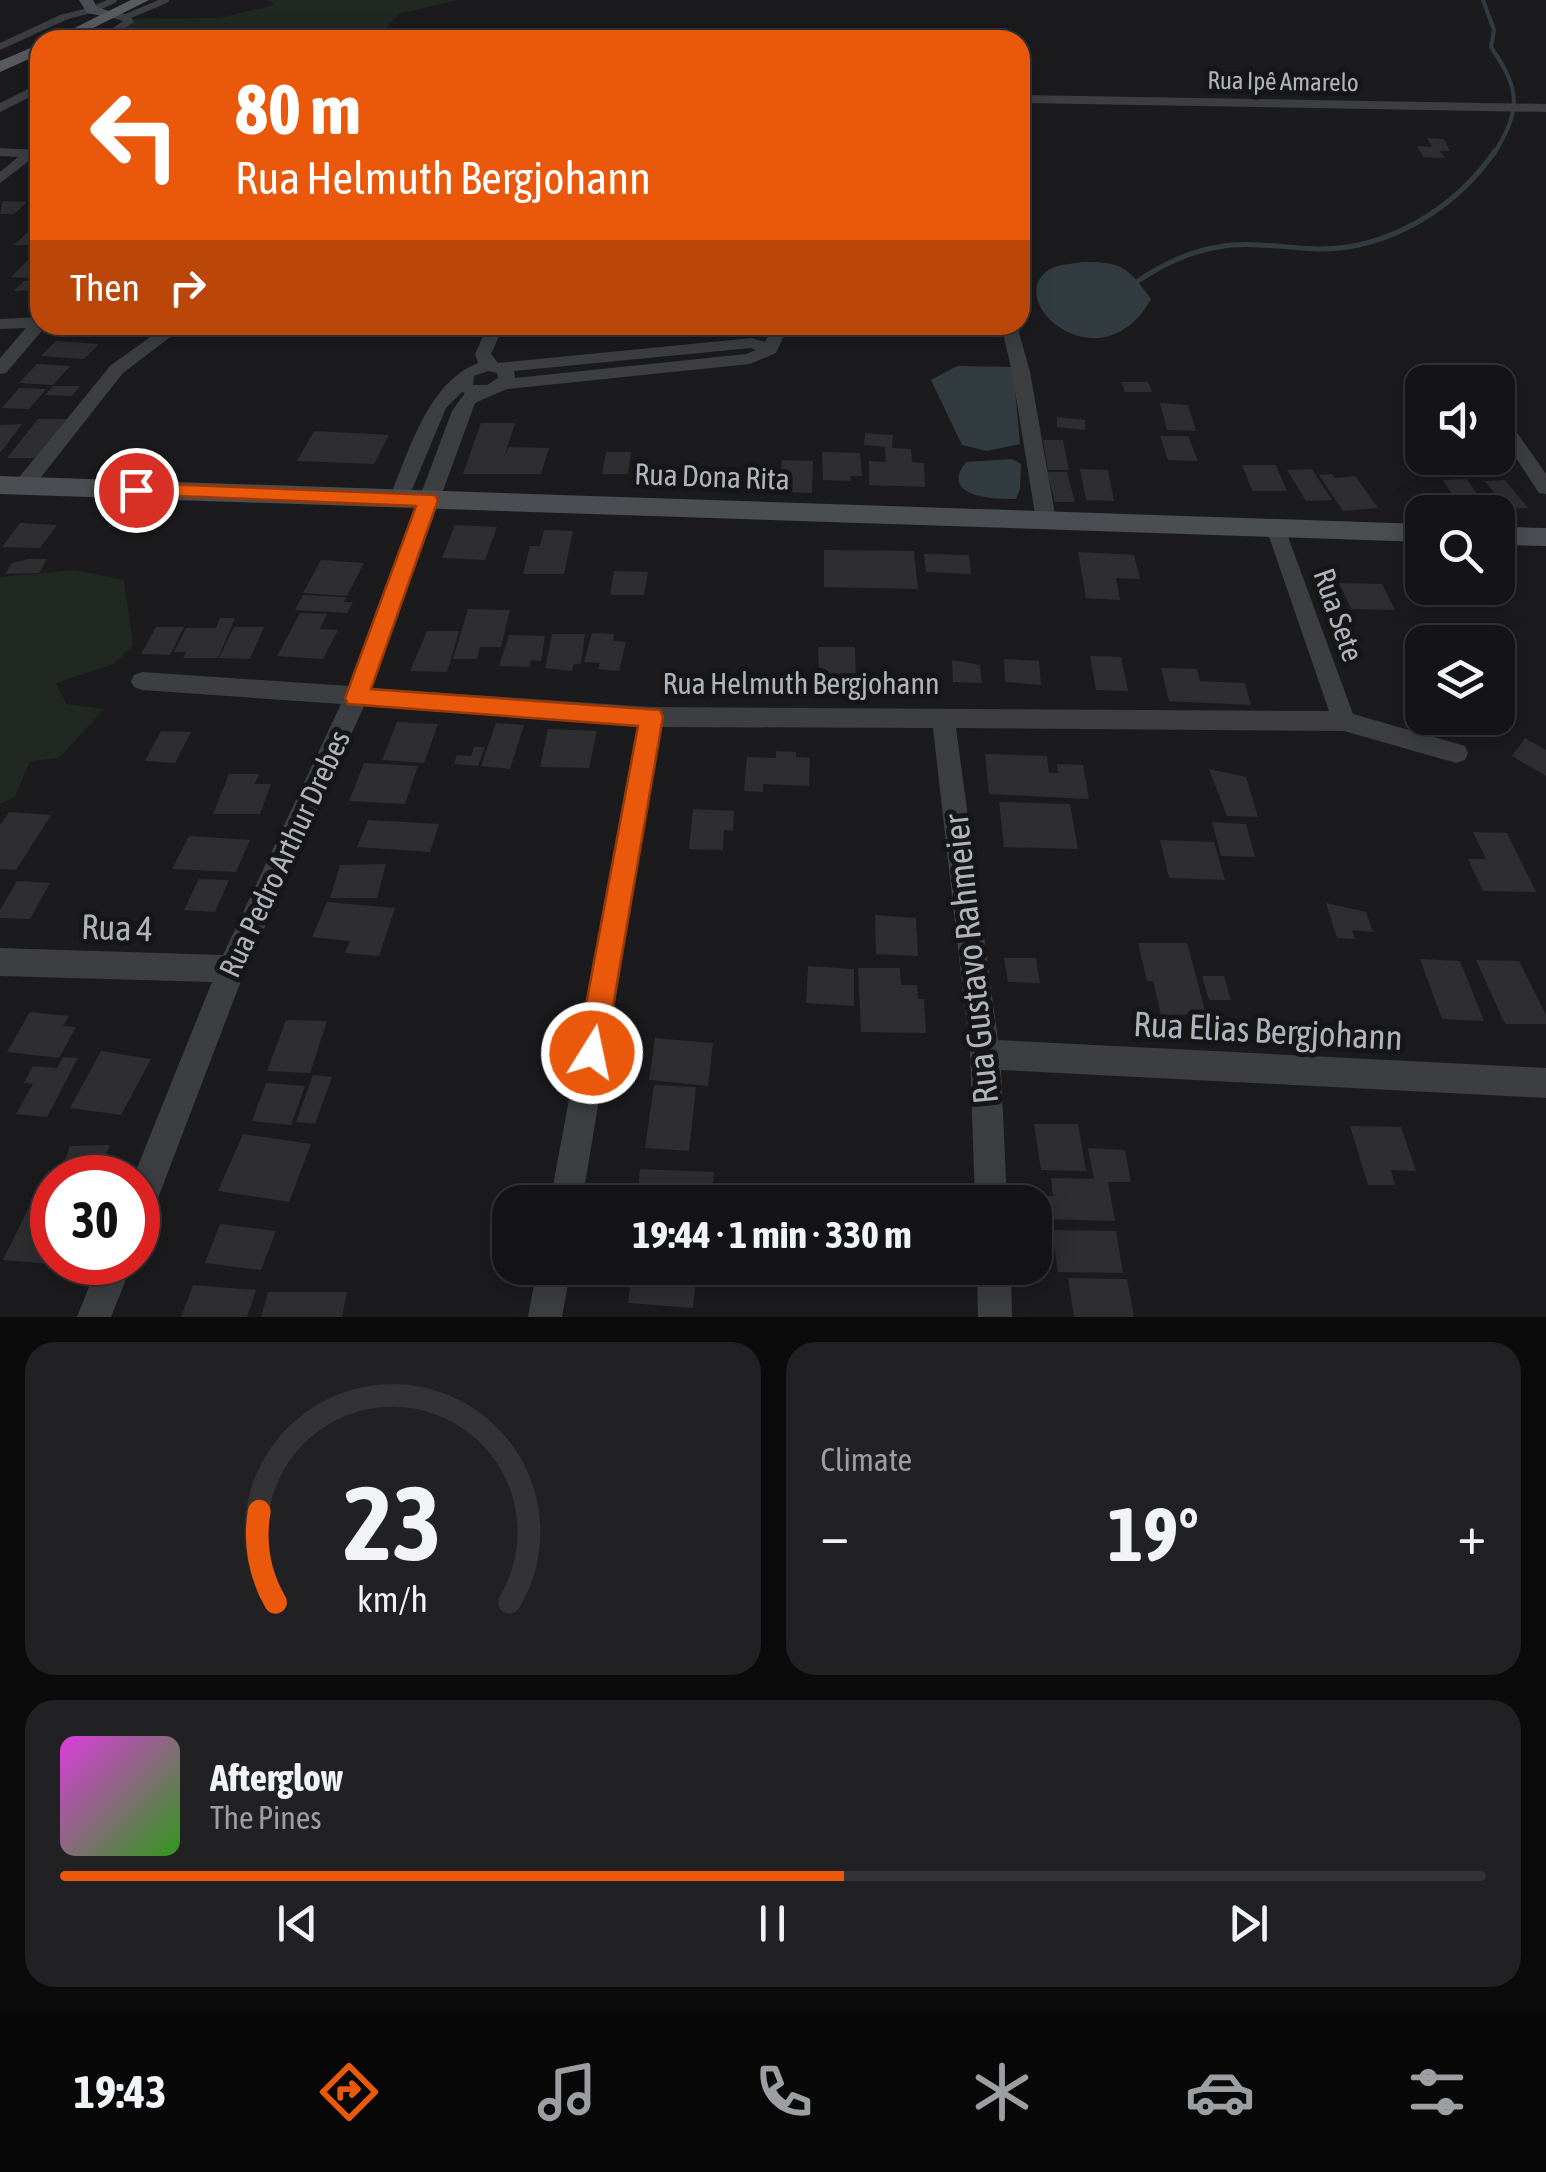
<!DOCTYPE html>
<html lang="en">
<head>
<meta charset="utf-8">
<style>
	:root { --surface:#141416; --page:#212123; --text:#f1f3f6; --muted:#9d9ea1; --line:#333335; --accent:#ea580c }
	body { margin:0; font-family:"Asap Condensed",sans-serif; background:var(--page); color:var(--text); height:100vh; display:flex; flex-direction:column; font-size:38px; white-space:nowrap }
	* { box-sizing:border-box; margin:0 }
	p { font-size:32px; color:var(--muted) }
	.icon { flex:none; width:55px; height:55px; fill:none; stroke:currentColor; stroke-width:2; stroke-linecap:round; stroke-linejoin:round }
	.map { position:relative; height:1317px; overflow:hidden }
	.sheet { display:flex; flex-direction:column; gap:25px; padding:25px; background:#0b0b0c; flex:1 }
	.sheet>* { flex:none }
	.top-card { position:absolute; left:30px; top:30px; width:1000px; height:305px; border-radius:30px; box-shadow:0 5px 25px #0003,0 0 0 2px var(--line); background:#ea580c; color:#fff; overflow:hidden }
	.buttons { position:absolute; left:1405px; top:365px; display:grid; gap:20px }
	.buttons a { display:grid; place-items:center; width:110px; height:110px; border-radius:20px; background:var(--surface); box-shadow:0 5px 25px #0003,0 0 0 2px var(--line); font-size:50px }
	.speed { position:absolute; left:30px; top:1155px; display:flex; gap:20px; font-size:50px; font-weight:700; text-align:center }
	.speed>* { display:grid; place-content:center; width:130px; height:130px; border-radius:50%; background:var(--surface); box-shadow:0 5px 25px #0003,0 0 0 2px var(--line); line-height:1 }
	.speed .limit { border:15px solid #d22; background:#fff; color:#111 }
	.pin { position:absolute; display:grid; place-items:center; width:85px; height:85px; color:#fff; margin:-42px; border:5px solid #fff; border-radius:50%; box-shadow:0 2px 10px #0007 }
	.me { position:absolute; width:110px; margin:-55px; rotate:10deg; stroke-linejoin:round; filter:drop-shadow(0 0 8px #0008) }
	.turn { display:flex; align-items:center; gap:35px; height:210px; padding:0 40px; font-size:45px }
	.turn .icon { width:130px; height:130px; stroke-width:2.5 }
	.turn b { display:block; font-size:70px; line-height:85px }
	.then { display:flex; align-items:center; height:95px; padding:0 40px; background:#0003; gap:20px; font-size:38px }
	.big { font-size:75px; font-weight:700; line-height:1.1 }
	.sheet .tile { flex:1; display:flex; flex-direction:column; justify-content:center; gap:15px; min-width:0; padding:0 35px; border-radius:30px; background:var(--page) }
	.sheet .dial { align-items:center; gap:0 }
	.dial svg { height:260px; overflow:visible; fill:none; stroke:var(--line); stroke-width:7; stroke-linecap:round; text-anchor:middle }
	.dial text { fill:var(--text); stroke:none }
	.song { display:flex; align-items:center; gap:30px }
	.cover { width:120px; height:120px; border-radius:15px; background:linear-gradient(135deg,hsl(300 70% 55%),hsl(110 70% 35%)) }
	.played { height:10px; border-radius:5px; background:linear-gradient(90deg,var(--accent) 55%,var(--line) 55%) }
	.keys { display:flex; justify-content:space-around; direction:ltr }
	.heat { display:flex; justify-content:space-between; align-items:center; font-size:55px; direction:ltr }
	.sheet .tiles { flex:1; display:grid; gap:25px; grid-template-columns:1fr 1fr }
	.tile:last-child { grid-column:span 2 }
	.trip { position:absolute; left:492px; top:1185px; width:560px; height:100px; border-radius:30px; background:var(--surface); box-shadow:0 5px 25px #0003,0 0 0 2px var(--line); font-weight:700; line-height:100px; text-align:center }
	.dock { display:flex; height:160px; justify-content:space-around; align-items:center; background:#080809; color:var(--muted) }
	.dock .icon { width:70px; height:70px }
	.dock .current { color:var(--accent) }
	.dock b { font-size:45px; color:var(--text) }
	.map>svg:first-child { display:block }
	.green { fill:#212821 }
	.water { fill:#323c40 }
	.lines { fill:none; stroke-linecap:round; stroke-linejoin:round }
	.stream-far1 { stroke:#323c40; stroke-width:4 }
	.stream { stroke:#323c40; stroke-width:5 }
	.building { fill:#2e2e31 }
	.lane { stroke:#3c3e42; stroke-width:6 }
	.street { fill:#3c3e42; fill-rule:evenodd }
	.secondary { fill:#4a4d51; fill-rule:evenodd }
	.primary { fill:#585b60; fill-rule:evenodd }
	.route { fill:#ea580c; stroke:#983908; stroke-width:2.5 }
	.labels { text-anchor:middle; stroke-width:10; stroke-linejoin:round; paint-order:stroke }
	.far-street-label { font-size:25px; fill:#afb4bb; stroke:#161618 }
	.street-label { font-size:30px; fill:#afb4bb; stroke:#161618 }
	.near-street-label { font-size:35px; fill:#afb4bb; stroke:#161618 }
</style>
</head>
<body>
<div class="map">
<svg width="1546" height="1317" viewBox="0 0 1546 1317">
	<rect width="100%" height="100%" fill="#1b1b1d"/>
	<!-- green -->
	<path class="green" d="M268 0H457L399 14 384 31 395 37 411 36 414 40H175L187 31C152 27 144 36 113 39L134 19 220 18 274 5Z
		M75 570 124 580 133 645 114 664 56 683 66 704 104 709 59 758 30 761 15 797 0 804V577Z"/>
	<!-- water -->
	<path class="water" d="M1083 262C1123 261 1128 268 1151 299 1100 390 997 298 1052 268 1060 264 1074 264 1083 262Z
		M957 366 1013 367 1020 444 987 451 962 445 931 380Z
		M1012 459 1021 464 1020 489 1016 499C992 499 939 497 966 462Z"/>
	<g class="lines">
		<!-- stream-far1 -->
		<path class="stream-far1" d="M1483 0 1494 30 1491 47C1521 91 1521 109 1494 154"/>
		<!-- stream -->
		<path class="stream" d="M1133 284C1159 267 1186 252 1218 247 1251 241 1285 248 1318 249 1388 250 1456 208 1495 151"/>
	</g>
	<!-- building -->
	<path class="building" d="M1427 138 1444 139 1450 151H1440L1445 158 1423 157 1417 146 1432 147Z
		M3 201 27 202 14 214H0Z
		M29 231H40V245H14Z
		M40 248V264L32 272H40V279L11 277Z
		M24 281H40V290L14 291Z
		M56 341 99 344 84 359 41 356Z
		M37 364 70 366 53 385 19 383Z
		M1121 382H1148L1152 392H1125Z
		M53 386H80L72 396 45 395Z
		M19 388 46 389 29 409 2 408Z
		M1160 403 1188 405 1196 431 1167 430Z
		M1057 417 1085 420V430L1057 427Z
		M38 419H67L37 458H7Z
		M481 423H515L504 458 509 447 549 448 541 474H463Z
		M22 424 0 453V425Z
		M314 431 389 435 374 464 297 461Z
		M865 433 893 435 892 448 911 449 912 462 924 463 925 487 869 485V461L886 462 885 447 864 445Z
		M1160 436H1188L1198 461 1168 460Z
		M1043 440H1063L1069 470H1048Z
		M606 452H631L628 474H602Z
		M822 452 860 453 862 476H850L851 481 823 480Z
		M1437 459 1460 460 1467 472 1444 471Z
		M782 460 813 461 812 493 780 492Z
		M1242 465H1276L1287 491H1252Z
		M1080 469 1108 470 1114 501 1086 500Z
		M1312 469 1332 500 1306 501 1287 470Z
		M1047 472H1067L1075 502H1055Z
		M1332 474 1335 478 1355 476 1378 508 1343 511 1319 475Z
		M1467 479 1487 509 1462 510 1443 480Z
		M1505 480 1528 508 1507 509 1485 481Z
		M20 523 57 525 40 548 2 547Z
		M455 525 497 527 485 560 442 558Z
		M544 530 573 531 564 574H523L530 546H540Z
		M824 550 914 551 918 589 824 587Z
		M1078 552 1134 555 1140 579 1116 578 1120 600 1086 598Z
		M924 554 969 555 971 574 926 572Z
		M28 559H47L39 573 5 574 12 563Z
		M321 560 364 563 347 596 303 593Z
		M614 571 648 572 644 595H610Z
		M1339 583 1382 584 1395 610 1351 609Z
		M303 595 346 597 344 602H353L347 613 295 610Z
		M468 609 510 610 501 647H480L477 659H453Z
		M300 613 327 614 320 629 338 630 323 659 277 656Z
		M220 618H235L218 658H183L186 652H174L186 628H216Z
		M156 627H184L170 655 141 654Z
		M234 627H264L250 659 219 658Z
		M427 631H459L447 672 410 671Z
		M592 633 614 634 613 641 626 642 619 671 598 669 600 663 584 662Z
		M552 634H585L581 664H574L572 671 545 668Z
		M509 635 545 636 541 661 531 660 529 667 499 666Z
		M818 647H855L856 679 819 678Z
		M1090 656 1121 657 1128 691 1096 690Z
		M1004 659 1039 661 1041 685 1005 682Z
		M952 660 980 665 982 683 953 682Z
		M1161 668 1197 669 1200 681 1245 683 1251 705 1169 701Z
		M397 722 438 724 424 763 382 760Z
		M496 723 524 725 510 769 481 766Z
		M548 729 597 731 589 768 540 767Z
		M161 731 191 732 175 763 145 761Z
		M1525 738 1546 750V776L1512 756Z
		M474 747H485L478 766 454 764 457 755 471 756Z
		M776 751 796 752V757L810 758 809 786 763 784V792L744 791 747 757 776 758Z
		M985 754 1047 756 1049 773H1058L1057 764 1083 765 1089 799 989 794Z
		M364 763 418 766 405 804 349 801Z
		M1209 769 1246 777 1258 817 1227 816Z
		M229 774H259L255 784H271L260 814H213Z
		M999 802 1070 804 1078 849 1004 847Z
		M693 809 734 811 733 831 724 830 723 850 689 849Z
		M9 812 51 815 16 870 0 869V825Z
		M368 820 439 824 430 852 357 847Z
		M1212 822 1246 824 1255 857 1221 856Z
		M1473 832 1507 833 1536 892 1483 891 1468 859H1486Z
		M189 836 250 840 236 872 172 869Z
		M1160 840 1214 842 1225 880 1169 878Z
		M386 864 377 898H330L340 865Z
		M199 879 229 880 215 912 184 910Z
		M17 881 50 883 30 919 0 918V910Z
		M327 902 395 908 379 956 345 953 350 941 312 937Z
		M1326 903 1366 912 1373 932 1352 930 1355 939 1337 938Z
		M875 915 916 918 918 956 876 954Z
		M1138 943H1187L1206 1014 1161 1015 1153 981H1147Z
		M1004 958H1036L1040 983 1008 982Z
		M1420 959 1460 961 1484 1021 1442 1019Z
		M1476 960 1519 961 1546 1015V1024H1505Z
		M808 966 854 969V1006L806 1003Z
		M858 968H900L901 985H917L918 999H924L926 1033 861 1032Z
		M1202 976H1224L1231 1000H1209Z
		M30 1012 69 1016 63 1026 76 1027 59 1058 7 1052Z
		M286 1020 327 1021 310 1073 267 1071Z
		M655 1038 713 1043 708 1086 649 1080Z
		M101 1051 151 1059 121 1115 70 1108Z
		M63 1057 78 1058 47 1117 16 1114 33 1084 24 1083 33 1066 57 1068Z
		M313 1075 332 1077 315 1124 296 1122Z
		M266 1083 305 1086 291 1125 252 1121Z
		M654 1085 696 1087 689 1151 645 1148Z
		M1034 1124H1078L1086 1171 1041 1170Z
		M1350 1126 1401 1127 1416 1171 1391 1170 1395 1185H1368Z
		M243 1134 311 1144 289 1202 218 1191Z
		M110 1145 97 1178H58L70 1146Z
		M1088 1148 1125 1150 1131 1182H1108L1115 1221 1044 1219 1041 1196H1053L1051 1178 1094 1179Z
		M640 1169 714 1172 712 1202H637Z
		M28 1209 52 1210V1264L3 1260Z
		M220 1224 276 1231 261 1270 205 1263Z
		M1052 1230 1116 1231 1123 1273 1058 1272Z
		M633 1268H697L693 1308 628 1303Z
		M1068 1278 1127 1279 1134 1317H1074Z
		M193 1285 256 1290 247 1317H181Z
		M268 1292H347L342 1317H261Z"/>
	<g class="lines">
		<!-- lane -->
		<path class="lane" d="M92 10 114 0
			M126 17 166 0"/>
		<!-- street -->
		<path class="street" d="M92 7 96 12 68 19 0 50V43L60 15Z
			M111 11 130 15 134 22 109 40H96L123 21 107 16Z
			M40 83V92L0 112V103Z
			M1020 95 1546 104V112L1020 103Z
			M0 148 40 150V158H33L0 183V172L18 157 0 156Z
			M40 317V325L46 326 6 373 0 374V358L26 328 0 329V319Z
			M167 325H186L123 373 30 491H16L13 486 16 481 111 365Z
			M488 325H504L491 354 498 363 752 338 765 342 773 325H789L776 353 750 364 507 389 475 403 371 688 651 707 1329 711 1266 528 1269 523H1283L1353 714 1465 746 1468 753 1465 760 1456 763 1344 731 956 728 998 1040 1546 1068V1098L1001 1070 1007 1202H975L970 1054 933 728 661 727 582 1202H550L638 726 364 706 244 973 150 1219 138 1223V1178H133L212 982 0 976V948L223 955 341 704 142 690 134 687 131 681 134 675 142 672 349 686 452 411 465 393 462 392 446 408 406 504 399 506 389 499C409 452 427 383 478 363L475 354ZM751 348 756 350 746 354 515 378 514 371ZM488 371 497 373 498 378 487 385H473L474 376Z
			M1001 325H1017L1030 372 1056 520 1046 527 1036 520 1012 372Z
			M1498 412 1504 414 1546 474V494L1539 493 1498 431Z
			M99 1262H133L111 1317H77Z
			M537 1268H571L562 1317H528Z
			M977 1268H1011L1012 1317H978Z"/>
		<!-- secondary -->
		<path class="secondary" d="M79 0H93L97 7 118 14 111 18 87 13Z
			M0 476 1422 524V542L0 494Z
			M1498 527 1546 528V546L1498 545Z"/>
		<!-- primary -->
		<path class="primary" d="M131 0H149L69 40H50Z
			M40 44V54L0 72V61Z"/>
	</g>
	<!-- route -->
	<path class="route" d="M136 483 435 495 438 500 371 689 660 710 663 717 603 1064 592 1068 581 1064 577 1053 638 726 348 704 345 698 416 506 129 494 126 490Z"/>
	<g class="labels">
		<!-- far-street labels -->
		<g class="far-street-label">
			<text transform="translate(1283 81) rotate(1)" y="9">Rua Ipê Amarelo</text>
		</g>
		<!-- street labels -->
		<g class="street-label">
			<text transform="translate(712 477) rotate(2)" y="10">Rua Dona Rita</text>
			<text transform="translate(1338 615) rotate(71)" y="10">Rua Sete</text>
			<text x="801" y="694">Rua Helmuth Bergjohann</text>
			<text transform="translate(285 854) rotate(-65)" y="10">Rua Pedro Arthur Drebes</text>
		</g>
		<!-- near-street labels -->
		<g class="near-street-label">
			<text transform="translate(117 928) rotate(2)" y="12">Rua 4</text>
			<text transform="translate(971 959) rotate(-96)" y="12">Rua Gustavo Rahmeier</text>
			<text transform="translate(1268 1031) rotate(3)" y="12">Rua Elias Bergjohann</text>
		</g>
	</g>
</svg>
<div class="buttons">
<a><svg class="icon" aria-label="sound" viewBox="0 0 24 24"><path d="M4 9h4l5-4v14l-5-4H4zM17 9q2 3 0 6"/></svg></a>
<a><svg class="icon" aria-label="search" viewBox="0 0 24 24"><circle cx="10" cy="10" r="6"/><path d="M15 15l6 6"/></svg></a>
<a><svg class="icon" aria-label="layers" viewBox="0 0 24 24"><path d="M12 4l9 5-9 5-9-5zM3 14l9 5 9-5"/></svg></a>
</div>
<div class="speed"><div class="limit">30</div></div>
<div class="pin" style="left:136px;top:490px;background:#d93025"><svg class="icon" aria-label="arrive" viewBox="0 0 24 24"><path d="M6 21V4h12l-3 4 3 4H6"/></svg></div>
<svg class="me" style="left:592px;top:1053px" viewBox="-20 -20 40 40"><circle r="17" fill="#ea580c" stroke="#fff" stroke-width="3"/><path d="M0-11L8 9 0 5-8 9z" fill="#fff"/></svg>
<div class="trip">19:44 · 1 min · 330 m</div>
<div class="top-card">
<div class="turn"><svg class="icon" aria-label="left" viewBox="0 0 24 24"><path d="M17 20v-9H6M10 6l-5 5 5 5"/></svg><div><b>80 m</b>Rua Helmuth Bergjohann</div></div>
<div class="then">Then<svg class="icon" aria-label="right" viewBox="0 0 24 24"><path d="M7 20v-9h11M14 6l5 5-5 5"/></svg></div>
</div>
</div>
<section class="sheet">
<div class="tiles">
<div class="tile dial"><svg viewBox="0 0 100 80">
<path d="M14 69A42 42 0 1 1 86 69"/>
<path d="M14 69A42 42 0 0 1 9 41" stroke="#ea580c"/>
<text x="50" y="56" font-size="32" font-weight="700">23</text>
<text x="50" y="72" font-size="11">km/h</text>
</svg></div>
<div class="tile"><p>Climate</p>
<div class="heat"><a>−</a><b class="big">19°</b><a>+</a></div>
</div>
<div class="tile">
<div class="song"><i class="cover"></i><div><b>Afterglow</b><p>The Pines</p></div></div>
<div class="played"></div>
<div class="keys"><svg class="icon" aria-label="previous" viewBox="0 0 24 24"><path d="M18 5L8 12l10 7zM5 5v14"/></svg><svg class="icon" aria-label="pause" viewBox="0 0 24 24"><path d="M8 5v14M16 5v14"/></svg><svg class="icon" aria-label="next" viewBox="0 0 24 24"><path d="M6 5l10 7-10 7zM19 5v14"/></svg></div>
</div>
</div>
</section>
<nav class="dock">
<b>19:43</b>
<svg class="icon current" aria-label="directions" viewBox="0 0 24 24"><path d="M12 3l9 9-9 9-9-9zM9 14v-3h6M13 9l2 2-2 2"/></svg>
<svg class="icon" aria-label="music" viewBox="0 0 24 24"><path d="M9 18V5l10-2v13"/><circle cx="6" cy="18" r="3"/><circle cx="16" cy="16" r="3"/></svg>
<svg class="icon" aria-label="phone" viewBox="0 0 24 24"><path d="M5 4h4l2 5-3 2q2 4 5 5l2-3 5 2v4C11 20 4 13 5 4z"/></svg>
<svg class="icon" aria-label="climate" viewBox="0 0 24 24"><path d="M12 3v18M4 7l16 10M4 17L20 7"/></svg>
<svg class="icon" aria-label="car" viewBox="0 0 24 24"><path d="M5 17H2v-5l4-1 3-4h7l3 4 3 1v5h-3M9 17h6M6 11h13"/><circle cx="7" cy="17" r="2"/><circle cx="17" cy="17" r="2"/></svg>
<svg class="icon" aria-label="filters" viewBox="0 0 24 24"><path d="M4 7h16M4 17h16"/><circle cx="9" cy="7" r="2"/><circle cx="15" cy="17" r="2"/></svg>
</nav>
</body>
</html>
